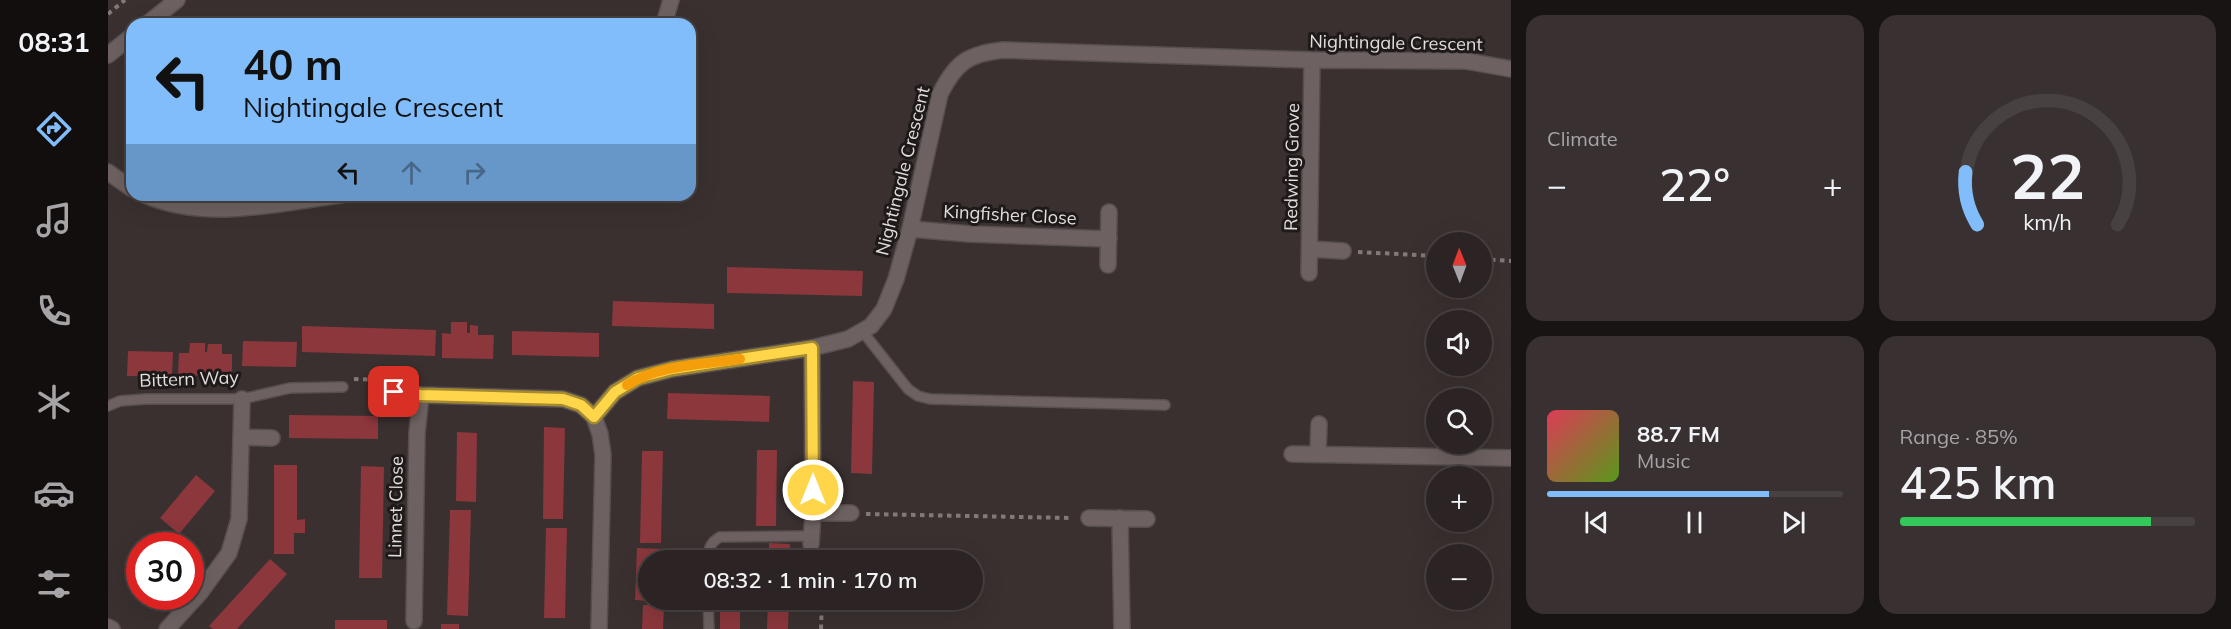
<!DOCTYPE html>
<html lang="en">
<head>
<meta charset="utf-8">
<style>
	:root { --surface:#2c2424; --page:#383031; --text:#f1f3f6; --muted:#a6a4a6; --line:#484141; --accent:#80bdfa }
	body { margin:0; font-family:Mulish,sans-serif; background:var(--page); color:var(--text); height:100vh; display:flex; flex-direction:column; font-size:22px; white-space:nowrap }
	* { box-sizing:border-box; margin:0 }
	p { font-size:20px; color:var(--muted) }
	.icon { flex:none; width:33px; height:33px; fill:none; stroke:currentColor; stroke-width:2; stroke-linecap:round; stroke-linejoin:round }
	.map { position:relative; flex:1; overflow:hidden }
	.panel { display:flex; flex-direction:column; gap:15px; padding:15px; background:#181414; width:720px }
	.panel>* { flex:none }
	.guide { position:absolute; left:18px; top:18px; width:570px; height:183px; border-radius:18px; box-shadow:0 6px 24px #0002,0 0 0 2px var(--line); background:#80bdfa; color:#111; overflow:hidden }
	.needle { width:39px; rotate:359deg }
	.controls { position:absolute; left:1318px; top:232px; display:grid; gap:12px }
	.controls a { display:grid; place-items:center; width:66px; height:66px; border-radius:50%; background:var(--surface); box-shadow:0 6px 24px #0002,0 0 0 2px var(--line); font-size:30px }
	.speed { position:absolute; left:18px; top:532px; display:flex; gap:12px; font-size:30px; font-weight:700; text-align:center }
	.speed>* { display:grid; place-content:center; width:78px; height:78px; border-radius:50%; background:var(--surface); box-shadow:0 6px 24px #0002,0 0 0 2px var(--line); line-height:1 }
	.speed .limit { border:9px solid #d22; background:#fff; color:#111 }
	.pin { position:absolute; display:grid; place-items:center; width:51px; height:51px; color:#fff; margin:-26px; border-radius:12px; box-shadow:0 3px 9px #0006 }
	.me { position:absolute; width:66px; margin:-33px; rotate:0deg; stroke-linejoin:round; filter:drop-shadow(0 0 4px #0008) }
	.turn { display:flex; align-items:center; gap:21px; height:126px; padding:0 18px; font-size:27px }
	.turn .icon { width:78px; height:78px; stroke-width:2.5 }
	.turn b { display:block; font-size:42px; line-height:51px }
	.lanes { display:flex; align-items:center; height:57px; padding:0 18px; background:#0003; justify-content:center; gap:30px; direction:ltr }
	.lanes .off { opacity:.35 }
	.big { font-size:45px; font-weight:600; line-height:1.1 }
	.panel .tile { flex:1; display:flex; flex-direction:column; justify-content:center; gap:9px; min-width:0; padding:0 21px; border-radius:18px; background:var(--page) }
	.panel .dial { align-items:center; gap:0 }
	.dial svg { height:156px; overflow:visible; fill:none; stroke:var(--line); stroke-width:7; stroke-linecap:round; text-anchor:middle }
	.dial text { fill:var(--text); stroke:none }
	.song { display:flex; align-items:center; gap:18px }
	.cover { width:72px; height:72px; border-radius:9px; background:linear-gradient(135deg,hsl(350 70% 55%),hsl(90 70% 35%)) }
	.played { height:6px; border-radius:3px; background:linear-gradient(90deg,var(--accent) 75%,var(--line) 75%) }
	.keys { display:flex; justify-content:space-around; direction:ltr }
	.heat { display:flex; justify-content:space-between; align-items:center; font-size:33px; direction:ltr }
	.charge { height:9px; border-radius:4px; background:linear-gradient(90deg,#34c759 85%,var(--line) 0) }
	.panel .tiles { flex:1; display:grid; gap:15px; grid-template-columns:repeat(2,1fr) }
	.trip { position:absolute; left:530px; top:550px; width:345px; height:60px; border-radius:30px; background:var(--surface); box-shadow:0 6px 24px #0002,0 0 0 2px var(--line); font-weight:600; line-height:60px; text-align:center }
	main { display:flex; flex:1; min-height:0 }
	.tabs { display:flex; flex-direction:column; width:108px; justify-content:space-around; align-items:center; background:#120e0e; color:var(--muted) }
	.tabs .icon { width:42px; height:42px }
	.tabs .selected { color:var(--accent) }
	.tabs b { font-size:27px; color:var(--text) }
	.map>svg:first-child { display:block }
	.building { fill:#8b373c }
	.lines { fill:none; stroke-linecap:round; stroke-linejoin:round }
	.lane-casing { stroke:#574f4f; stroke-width:12 }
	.street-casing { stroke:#574f4f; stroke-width:18 }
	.secondary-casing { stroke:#574f4f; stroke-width:18 }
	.path { stroke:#827979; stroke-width:4; stroke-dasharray:4.5 4.5; stroke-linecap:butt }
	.lane { stroke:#6d6261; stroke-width:9 }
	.street { stroke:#6d6261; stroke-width:15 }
	.secondary { stroke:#6d6261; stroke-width:15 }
	.route-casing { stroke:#a68a30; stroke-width:15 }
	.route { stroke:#ffd54a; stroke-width:10 }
	.slow { stroke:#f59e0b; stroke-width:10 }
	.labels { text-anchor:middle; stroke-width:6; stroke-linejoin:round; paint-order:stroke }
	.street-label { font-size:18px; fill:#e3dddc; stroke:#1e1a19 }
</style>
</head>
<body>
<main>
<nav class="tabs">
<b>08:31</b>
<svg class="icon selected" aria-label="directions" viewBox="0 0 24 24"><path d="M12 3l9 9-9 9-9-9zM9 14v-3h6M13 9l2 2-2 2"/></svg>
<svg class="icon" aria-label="music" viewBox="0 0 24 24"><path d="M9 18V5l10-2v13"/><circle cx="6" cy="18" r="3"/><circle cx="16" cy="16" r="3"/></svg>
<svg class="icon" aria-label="phone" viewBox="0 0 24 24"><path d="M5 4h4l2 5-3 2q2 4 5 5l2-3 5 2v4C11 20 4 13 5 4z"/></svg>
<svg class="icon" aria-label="climate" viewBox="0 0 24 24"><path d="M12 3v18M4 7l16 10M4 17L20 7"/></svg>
<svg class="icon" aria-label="car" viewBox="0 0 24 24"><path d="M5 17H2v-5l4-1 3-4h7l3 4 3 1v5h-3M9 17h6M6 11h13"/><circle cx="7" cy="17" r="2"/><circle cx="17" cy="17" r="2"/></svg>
<svg class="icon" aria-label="filters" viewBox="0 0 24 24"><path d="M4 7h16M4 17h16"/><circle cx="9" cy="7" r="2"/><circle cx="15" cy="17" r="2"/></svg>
</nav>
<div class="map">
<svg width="1403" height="629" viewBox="0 0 1403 629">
	<rect width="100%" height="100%" fill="#3a3030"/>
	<!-- building -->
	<path class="building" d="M619 267 755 271 754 296 619 293Z
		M505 301 606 304V329L504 326Z
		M343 322H359V333H362V325L370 326V335H386L385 359 334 358V333L343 334Z
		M194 326 328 330 327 356 194 352Z
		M404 331 491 333V357L404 355Z
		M135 341 189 342 188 367 134 366Z
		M82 343H97V352H99L100 344H114V354H124V377L70 375 71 353H81Z
		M20 351 65 352 64 377 19 376Z
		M745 381 766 382 764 474 743 473Z
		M560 393 662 396 661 422 559 419Z
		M181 415 270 416V439L181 438Z
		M436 427 457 428 455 519H435Z
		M349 432 369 433 368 502 348 501Z
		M649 450H669L668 526H648Z
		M534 451H555L553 543H532Z
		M166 465H189V520L197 519V533H186V554H166Z
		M253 466 276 467 274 578H251Z
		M88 475 107 491 71 534 52 518Z
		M342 510H363L360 616 339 615Z
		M438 528H459L457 618H436Z
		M661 543 682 544 681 561H661Z
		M529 548 554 549V561H540V601L527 600Z
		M613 548 633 549V561H613Z
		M32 557V587L17 575Z
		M162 559 179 574 129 629H105L101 626Z
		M612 600H632V629H612Z
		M660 600H681L680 629H659Z
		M535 605H556L555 629H534Z
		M227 620H279V629H227Z
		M333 624H351V629H333Z"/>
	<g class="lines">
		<!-- lane casing -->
		<g class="lane-casing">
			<path id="lane" d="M755 332 800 389 810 396 822 399 1057 405
				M0 406 12 401 38 399H134L182 388 235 387
				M600 561C601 549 601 543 612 537L703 536
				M600 600 601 629"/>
		</g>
		<!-- street casing -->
		<g class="street-casing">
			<path id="street" d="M556 24 563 0
				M0 172 24 189
				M37 195C98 222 170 203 233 195
				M802 229 862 234 1001 239
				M1202 249 1235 251
				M1000 265 1001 212
				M1201 273 1204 60
				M286 392 313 395 455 399 473 405 486 417
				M133 437 164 438
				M1210 453 1211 424
				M1184 454 1403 458
				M705 513H743
				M981 518 1039 519
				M1012 518 1014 629
				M703 544 705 513 704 348
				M306 621 309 433 313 395
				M0 627 4 629
				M59 629 92 593 121 553 131 519 134 399
				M491 629 495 455 492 434 486 417 507 392 530 378 564 369 704 348 740 339 763 326 776 309 788 279 802 229 832 94C848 62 860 54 895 50L1204 60 1358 61 1403 69"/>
		</g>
		<!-- secondary casing -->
		<g class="secondary-casing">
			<path id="secondary" d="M39 24 69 0
				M0 55 24 36"/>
		</g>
		<!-- path -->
		<path class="path" d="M0 14 17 0
			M1250 252 1329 256
			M1374 259 1403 261
			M246 379 272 380
			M758 514 964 518
			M713 629 714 600"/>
		<!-- lane -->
		<use href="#lane" class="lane"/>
		<!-- street -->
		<use href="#street" class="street"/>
		<!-- secondary -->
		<use href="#secondary" class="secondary"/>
	</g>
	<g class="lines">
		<!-- route casing -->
		<g class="route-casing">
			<path id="route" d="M286 392 313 395 455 399 473 405 486 417 507 392 530 378 564 369 704 348 705 490"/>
		</g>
		<!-- route -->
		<use href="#route" class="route"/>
		<!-- slow -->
		<path class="slow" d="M519 385C550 365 596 364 632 359"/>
	</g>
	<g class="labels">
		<!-- street labels -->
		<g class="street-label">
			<text transform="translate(1288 43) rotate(1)" y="6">Nightingale Crescent</text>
			<text transform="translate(1184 167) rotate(-89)" y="6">Redwing Grove</text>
			<text transform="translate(795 171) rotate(-76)" y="6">Nightingale Crescent</text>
			<text transform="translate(902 215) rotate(3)" y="6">Kingfisher Close</text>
			<text transform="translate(81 379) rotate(-2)" y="6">Bittern Way</text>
			<text transform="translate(288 507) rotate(-89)" y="6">Linnet Close</text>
		</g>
	</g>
</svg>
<div class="controls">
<a><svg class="needle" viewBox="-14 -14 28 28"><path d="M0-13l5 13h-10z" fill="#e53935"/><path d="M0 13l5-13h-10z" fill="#a6a4a6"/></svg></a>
<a><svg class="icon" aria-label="sound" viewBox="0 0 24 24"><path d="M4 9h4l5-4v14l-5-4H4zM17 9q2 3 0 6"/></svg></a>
<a><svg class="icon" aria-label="search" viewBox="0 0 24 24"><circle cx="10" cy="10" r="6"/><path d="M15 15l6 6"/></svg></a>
<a>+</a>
<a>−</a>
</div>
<div class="speed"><div class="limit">30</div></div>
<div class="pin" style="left:286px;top:392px;background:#d93025"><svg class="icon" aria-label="arrive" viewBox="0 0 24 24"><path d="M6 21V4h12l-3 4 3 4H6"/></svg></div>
<svg class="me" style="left:705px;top:490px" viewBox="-20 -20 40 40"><circle r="17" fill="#ffd54a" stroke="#fff" stroke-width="3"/><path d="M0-11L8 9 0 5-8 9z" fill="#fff"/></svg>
<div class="trip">08:32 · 1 min · 170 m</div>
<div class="guide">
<div class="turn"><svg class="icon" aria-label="left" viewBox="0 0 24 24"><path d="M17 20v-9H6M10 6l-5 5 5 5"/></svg><div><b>40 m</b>Nightingale Crescent</div></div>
<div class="lanes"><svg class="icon" aria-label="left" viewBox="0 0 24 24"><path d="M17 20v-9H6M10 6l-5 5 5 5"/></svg><svg class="icon off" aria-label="ahead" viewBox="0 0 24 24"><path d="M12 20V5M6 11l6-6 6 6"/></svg><svg class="icon off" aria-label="right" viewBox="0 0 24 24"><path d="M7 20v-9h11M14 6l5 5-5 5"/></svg></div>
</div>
</div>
<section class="panel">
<div class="tiles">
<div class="tile"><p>Climate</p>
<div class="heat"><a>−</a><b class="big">22°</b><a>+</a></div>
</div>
<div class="tile dial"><svg viewBox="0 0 100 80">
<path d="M14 69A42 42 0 1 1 86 69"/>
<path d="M14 69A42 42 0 0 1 8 42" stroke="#80bdfa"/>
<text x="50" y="56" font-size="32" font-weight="700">22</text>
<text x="50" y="72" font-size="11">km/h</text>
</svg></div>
<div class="tile">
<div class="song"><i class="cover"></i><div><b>88.7 FM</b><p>Music</p></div></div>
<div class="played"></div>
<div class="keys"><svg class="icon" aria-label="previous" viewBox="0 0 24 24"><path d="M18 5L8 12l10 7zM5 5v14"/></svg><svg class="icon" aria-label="pause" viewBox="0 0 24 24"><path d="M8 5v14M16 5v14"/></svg><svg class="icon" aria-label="next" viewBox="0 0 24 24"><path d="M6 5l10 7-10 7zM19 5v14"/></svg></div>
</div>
<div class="tile"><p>Range · 85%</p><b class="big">425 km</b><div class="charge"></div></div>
</div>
</section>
</main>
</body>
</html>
